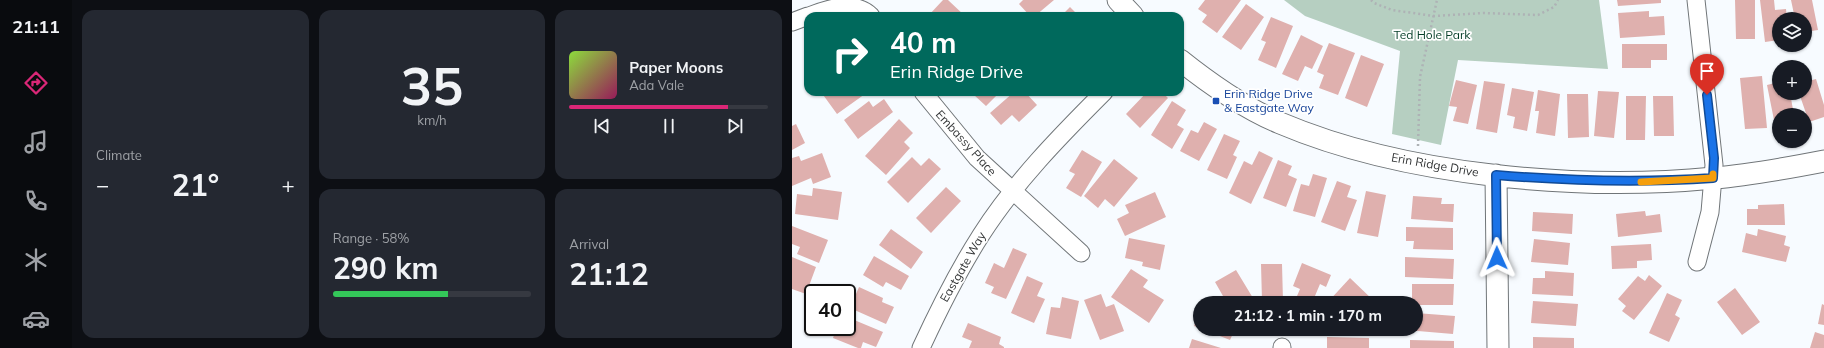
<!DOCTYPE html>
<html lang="en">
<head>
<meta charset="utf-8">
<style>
	:root { --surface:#171b24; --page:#242831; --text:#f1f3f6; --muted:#9ea1a6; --line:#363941; --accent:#db2777 }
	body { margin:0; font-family:Mulish,sans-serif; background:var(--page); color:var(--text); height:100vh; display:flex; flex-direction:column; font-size:15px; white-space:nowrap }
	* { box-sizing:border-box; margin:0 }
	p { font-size:13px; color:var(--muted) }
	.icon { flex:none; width:22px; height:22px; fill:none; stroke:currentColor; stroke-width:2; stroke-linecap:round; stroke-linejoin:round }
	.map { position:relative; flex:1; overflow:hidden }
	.details { display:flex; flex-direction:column; gap:10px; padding:10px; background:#0d0f14; width:720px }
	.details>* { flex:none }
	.hud { position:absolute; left:12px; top:12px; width:380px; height:84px; border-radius:12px; box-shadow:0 1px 3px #0004; background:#00695c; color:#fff; overflow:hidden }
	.fabs { position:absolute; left:980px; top:12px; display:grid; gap:8px }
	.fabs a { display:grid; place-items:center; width:40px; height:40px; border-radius:50%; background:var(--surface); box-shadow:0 1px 3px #0004; font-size:20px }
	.speed { position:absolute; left:12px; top:284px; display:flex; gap:8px; font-size:20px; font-weight:700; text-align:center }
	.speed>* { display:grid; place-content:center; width:52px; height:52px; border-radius:50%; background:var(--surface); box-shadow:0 1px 3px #0004; line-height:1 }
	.speed .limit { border:2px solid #111; border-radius:6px; background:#fff; color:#111 }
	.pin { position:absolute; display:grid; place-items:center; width:34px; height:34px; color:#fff; margin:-41px -17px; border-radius:50% 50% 50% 0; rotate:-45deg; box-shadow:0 0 4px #0007 }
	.pin .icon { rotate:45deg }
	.me { position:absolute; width:44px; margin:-22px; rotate:359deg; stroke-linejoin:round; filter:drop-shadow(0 0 3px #0008) }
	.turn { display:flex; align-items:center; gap:14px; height:84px; padding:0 20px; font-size:18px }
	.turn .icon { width:52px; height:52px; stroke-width:2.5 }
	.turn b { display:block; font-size:28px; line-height:34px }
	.big { font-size:30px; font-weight:700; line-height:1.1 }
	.details .widget { flex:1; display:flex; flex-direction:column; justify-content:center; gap:6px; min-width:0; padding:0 14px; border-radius:12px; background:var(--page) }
	.details .dial { align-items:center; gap:0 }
	.dial b { font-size:52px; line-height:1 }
	.song { display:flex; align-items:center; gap:12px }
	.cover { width:48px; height:48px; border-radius:6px; background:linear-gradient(135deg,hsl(90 70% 55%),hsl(330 70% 35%)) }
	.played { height:4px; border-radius:2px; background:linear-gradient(90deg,var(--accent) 80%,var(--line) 80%) }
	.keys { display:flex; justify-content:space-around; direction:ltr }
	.heat { display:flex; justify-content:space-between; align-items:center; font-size:22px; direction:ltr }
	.charge { height:6px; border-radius:3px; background:linear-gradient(90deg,#34c759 58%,var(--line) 0) }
	.details .tiles { flex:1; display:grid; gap:10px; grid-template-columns:repeat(3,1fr) }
	.widget:first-child { grid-row:span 2 }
	.trip { position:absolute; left:401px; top:296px; width:230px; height:40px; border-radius:20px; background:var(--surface); box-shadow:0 1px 3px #0004; font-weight:700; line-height:40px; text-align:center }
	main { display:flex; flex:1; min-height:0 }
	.menu { display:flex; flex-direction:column; width:72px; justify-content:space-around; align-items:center; background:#090b0e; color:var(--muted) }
	.menu .icon { width:28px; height:28px }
	.menu .active { color:var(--accent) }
	.menu b { font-size:18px; color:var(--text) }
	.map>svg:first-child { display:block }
	.green { fill:#b6cfc1 }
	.building { fill:#dfb0ae }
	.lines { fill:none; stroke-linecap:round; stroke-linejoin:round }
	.minor-casing { stroke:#707578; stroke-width:19 }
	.tertiary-casing { stroke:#707578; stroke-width:23 }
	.path { stroke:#aeb2b5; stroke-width:2.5; stroke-dasharray:2 3; stroke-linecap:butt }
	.minor { stroke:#fff; stroke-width:17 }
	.tertiary { stroke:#fff; stroke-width:21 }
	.route-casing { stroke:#114b97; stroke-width:10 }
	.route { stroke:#1a73e8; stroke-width:7 }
	.slow { stroke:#f59e0b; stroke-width:7 }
	.transit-dot { fill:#1a4fb4; stroke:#fff; stroke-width:1.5 }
	.labels { text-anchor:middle; stroke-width:3.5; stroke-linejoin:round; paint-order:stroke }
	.park-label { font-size:12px; fill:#043d27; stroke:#fff }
	.transit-label { font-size:12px; fill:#164399; stroke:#fff; text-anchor:start }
	.street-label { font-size:12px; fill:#353738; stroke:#fff }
</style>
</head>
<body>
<main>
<nav class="menu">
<b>21:11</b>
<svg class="icon active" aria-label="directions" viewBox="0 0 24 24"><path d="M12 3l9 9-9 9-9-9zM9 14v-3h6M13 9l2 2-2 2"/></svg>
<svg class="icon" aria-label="music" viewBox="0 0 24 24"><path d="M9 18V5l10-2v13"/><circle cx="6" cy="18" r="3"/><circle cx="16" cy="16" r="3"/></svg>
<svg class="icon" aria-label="phone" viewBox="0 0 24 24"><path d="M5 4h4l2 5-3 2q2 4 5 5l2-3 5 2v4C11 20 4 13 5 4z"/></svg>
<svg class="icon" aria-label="climate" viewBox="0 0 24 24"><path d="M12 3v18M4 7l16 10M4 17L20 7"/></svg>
<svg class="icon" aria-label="car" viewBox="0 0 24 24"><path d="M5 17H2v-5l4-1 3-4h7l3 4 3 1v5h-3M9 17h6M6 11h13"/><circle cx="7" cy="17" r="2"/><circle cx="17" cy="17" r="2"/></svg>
</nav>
<section class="details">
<div class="tiles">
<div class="widget"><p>Climate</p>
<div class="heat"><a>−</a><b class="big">21°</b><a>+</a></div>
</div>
<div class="widget dial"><b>35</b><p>km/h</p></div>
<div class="widget">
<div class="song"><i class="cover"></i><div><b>Paper Moons</b><p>Ada Vale</p></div></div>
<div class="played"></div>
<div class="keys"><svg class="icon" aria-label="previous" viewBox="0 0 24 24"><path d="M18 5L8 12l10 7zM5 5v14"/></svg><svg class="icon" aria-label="pause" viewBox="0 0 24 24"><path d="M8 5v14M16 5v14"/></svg><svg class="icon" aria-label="next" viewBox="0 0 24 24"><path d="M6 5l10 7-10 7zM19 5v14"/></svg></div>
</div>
<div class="widget"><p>Range · 58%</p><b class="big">290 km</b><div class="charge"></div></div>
<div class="widget"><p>Arrival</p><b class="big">21:12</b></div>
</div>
</section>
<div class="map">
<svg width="1032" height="348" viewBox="0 0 1032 348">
	<rect width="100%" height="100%" fill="#f7fbff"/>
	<!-- green -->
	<path class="green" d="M492 0H807L816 69 666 60 649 145 600 134 608 51 513 16Z"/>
	<!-- building -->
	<path class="building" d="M151 0H156L173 16H136Z
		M231 0H262L243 16H238L227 4Z
		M413 0H449L425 33 410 22 415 15 406 9Z
		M825 0H869V3L826 6Z
		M943 0H963V39H944Z
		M968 0H982L983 10 994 9 995 19H987V40L973 42Z
		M999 0H1020L1026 30 1013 32V19H1003Z
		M454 4 472 17 449 50 430 37Z
		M278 7 287 16H269Z
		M857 11V17L872 16 873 35 828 38 826 13Z
		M479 17 501 26 484 68 466 60 474 42 469 40Z
		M509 35 531 46 520 69 513 66 506 81 490 74Z
		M537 43 563 53 546 95 527 88 532 75 525 72Z
		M830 44H875V60H859V68H830Z
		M569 55 592 64 575 107 553 98Z
		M970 76 975 128 953 129 948 78Z
		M1024 79 1032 105V117L1017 122 1007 93H1013V82Z
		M664 80 685 85 676 124 661 121 665 107 657 106Z
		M692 81 713 84 705 133 684 129Z
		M987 82V93H998L1002 115H987V124L983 125 975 85Z
		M720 88 742 92 735 131 721 128 723 117 715 115Z
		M746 90 768 94 763 136 744 133 747 111H743Z
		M806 91 827 92 822 138 802 136Z
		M29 92H71L73 94 45 114Z
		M184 92H208L194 106 182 95Z
		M222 92H233L245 105 227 122 220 115 209 125 198 113Z
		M355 92H370L376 98 348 128 334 114Z
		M775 94H796L797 137 776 138Z
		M834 96H854L853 140H834Z
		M861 96H881L882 136H862Z
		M92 99 101 112 66 139 52 120 77 101 81 107Z
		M380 101 394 110 385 125 392 129 380 149 359 135Z
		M107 119 121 133 112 142 118 148 94 175 73 156Z
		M412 122 425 129 407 161 388 151 399 130 406 133Z
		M4 124 13 143 0 150V126Z
		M432 134 448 141 441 155 445 157 435 179 415 170Z
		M290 150 310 162 289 197 274 188 283 174 277 171Z
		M467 151 481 158 459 204 437 193 452 161 460 165Z
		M30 153 39 177 21 184 19 178 0 186V158L7 156 9 161Z
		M120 157 129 166 137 158 149 169 116 203 95 182Z
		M322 159 346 178 322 207 313 199 306 208 292 196Z
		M486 160 500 166 496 175 505 179 494 207 471 198Z
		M521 174 535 178 523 217 501 211 509 184 517 186Z
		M545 181 559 186 555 197 565 200 553 231 529 222Z
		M154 187 169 201 139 233 124 218Z
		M21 188 50 192 46 220 3 214 5 194 20 196Z
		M574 191 594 195 586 237 565 233Z
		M363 192 374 217 333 236 325 219 337 213 333 205Z
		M621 196 650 198 649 204H662L661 222 619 219Z
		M992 204 993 225H955V209H966V205Z
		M853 211 854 216 868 214 870 232 826 237 824 214Z
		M741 212 781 214 780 234 740 231Z
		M0 226 36 240 27 263 5 254 8 247 0 244Z
		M614 227 661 228V250L621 249 622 241H614Z
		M99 229 131 252 119 269 87 245Z
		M966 229 994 236 992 245 998 247 994 262 950 252 954 233 965 236Z
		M337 238 373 245 368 270 350 266 351 262 333 258Z
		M742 239 778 243 776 265 739 262Z
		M859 244 860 260 845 261V268L820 269 819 246Z
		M221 248 235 254 214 299 199 293 202 287 193 283 202 263 212 268Z
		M82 256 117 276 109 290 94 282 91 287 71 275Z
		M0 257 24 267 14 294 0 289Z
		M613 257 662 259 661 279 613 277Z
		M510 263 539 275 534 287 528 284 520 303H502L508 289 501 286Z
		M469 264H490L491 301H470Z
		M339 269 356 280 351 287 372 300 357 323 319 297Z
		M444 270 464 303H435L423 282Z
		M753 271 782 273 781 296 740 294 741 278H753Z
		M857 275 870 286 842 320 830 311 834 306 826 299 846 276 853 281Z
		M235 276 251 283 245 296 253 299 242 323 219 313Z
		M558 278 582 301 580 303H535Z
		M620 284H662L661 305H624V303H620Z
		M67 287 91 298 90 302 102 307 94 324 58 308Z
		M943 288 968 322 950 335 925 302Z
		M875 293 890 300 883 315 888 318 877 342 857 333Z
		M309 294 314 307 322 304 332 331 308 340 292 300Z
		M270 297 287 301 279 339 254 334 259 307 268 308Z
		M741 301 786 304 784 326 739 323Z
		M1030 304 1032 305V325L1026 324Z
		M408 312V328L402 326Z
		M624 313 663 316 661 334 614 330V329H624Z
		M55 317 91 332 84 347 71 342 69 348H66L41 338 45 327H55Z
		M176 323 209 337 207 344 212 347V348H177L180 341 170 337Z
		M410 329H443L438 340Z
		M1023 332 1032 335V348H1018Z
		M535 337 577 338V348H535Z
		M741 337 782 338V348H741Z
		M400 339 429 348H397Z
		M618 340 662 341V348H618Z"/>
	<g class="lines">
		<!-- minor casing -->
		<g class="minor-casing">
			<path id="minor" d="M904 0 922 165 918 212 905 262
				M17 16C37 8 63 0 79 16
				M0 22 16 16
				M131 92 185 158 289 253
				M490 347V348
				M129 348C147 309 166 271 189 235 223 182 267 137 312 92"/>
		</g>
		<!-- tertiary casing -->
		<g class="tertiary-casing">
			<path id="tertiary" d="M326 0 341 16
				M388 60C418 84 452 108 488 123 613 176 787 191 922 178 959 175 996 168 1032 161
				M704 175 706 348"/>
		</g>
		<!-- path -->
		<path class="path" d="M579 0 582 3 600 10 642 16 692 13 746 15 762 7 766 0
			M626 146 628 77 645 0"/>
		<!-- minor -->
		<use href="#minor" class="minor"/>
		<!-- tertiary -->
		<use href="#tertiary" class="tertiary"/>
	</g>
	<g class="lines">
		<!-- route casing -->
		<g class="route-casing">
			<path id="route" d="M705 258 704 175C777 181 849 183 921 178L922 158 915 95"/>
		</g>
		<!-- route -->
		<use href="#route" class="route"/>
		<!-- slow -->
		<path class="slow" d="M849 182 921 178V174"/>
	</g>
	<!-- markers -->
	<rect class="transit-dot" x="420" y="97" width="8" height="8" rx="2"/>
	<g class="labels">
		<!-- park labels -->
		<g class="park-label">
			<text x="640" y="39">Ted Hole Park</text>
		</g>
		<!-- transit labels -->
		<g class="transit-label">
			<text x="432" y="98">Erin Ridge Drive<tspan x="432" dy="14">&amp; Eastgate Way</tspan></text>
		</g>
		<!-- street labels -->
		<g class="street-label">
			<text transform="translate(174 143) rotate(48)" y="4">Embassy Place</text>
			<text transform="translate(643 165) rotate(10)" y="4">Erin Ridge Drive</text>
			<text transform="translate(171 267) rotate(-60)" y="4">Eastgate Way</text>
		</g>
	</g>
</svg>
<div class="fabs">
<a><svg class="icon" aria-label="layers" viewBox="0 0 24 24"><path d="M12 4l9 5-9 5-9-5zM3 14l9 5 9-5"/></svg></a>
<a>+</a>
<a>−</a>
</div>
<div class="speed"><div class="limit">40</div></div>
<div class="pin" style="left:915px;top:95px;background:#d93025"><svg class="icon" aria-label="arrive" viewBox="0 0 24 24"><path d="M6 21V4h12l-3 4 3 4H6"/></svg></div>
<svg class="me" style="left:705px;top:258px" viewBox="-20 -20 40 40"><path d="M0-17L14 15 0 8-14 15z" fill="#1a73e8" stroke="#fff" stroke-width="4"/></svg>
<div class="trip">21:12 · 1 min · 170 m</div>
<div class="hud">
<div class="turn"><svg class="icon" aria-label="right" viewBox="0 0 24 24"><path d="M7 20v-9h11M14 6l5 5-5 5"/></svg><div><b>40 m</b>Erin Ridge Drive</div></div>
</div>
</div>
</main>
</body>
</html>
